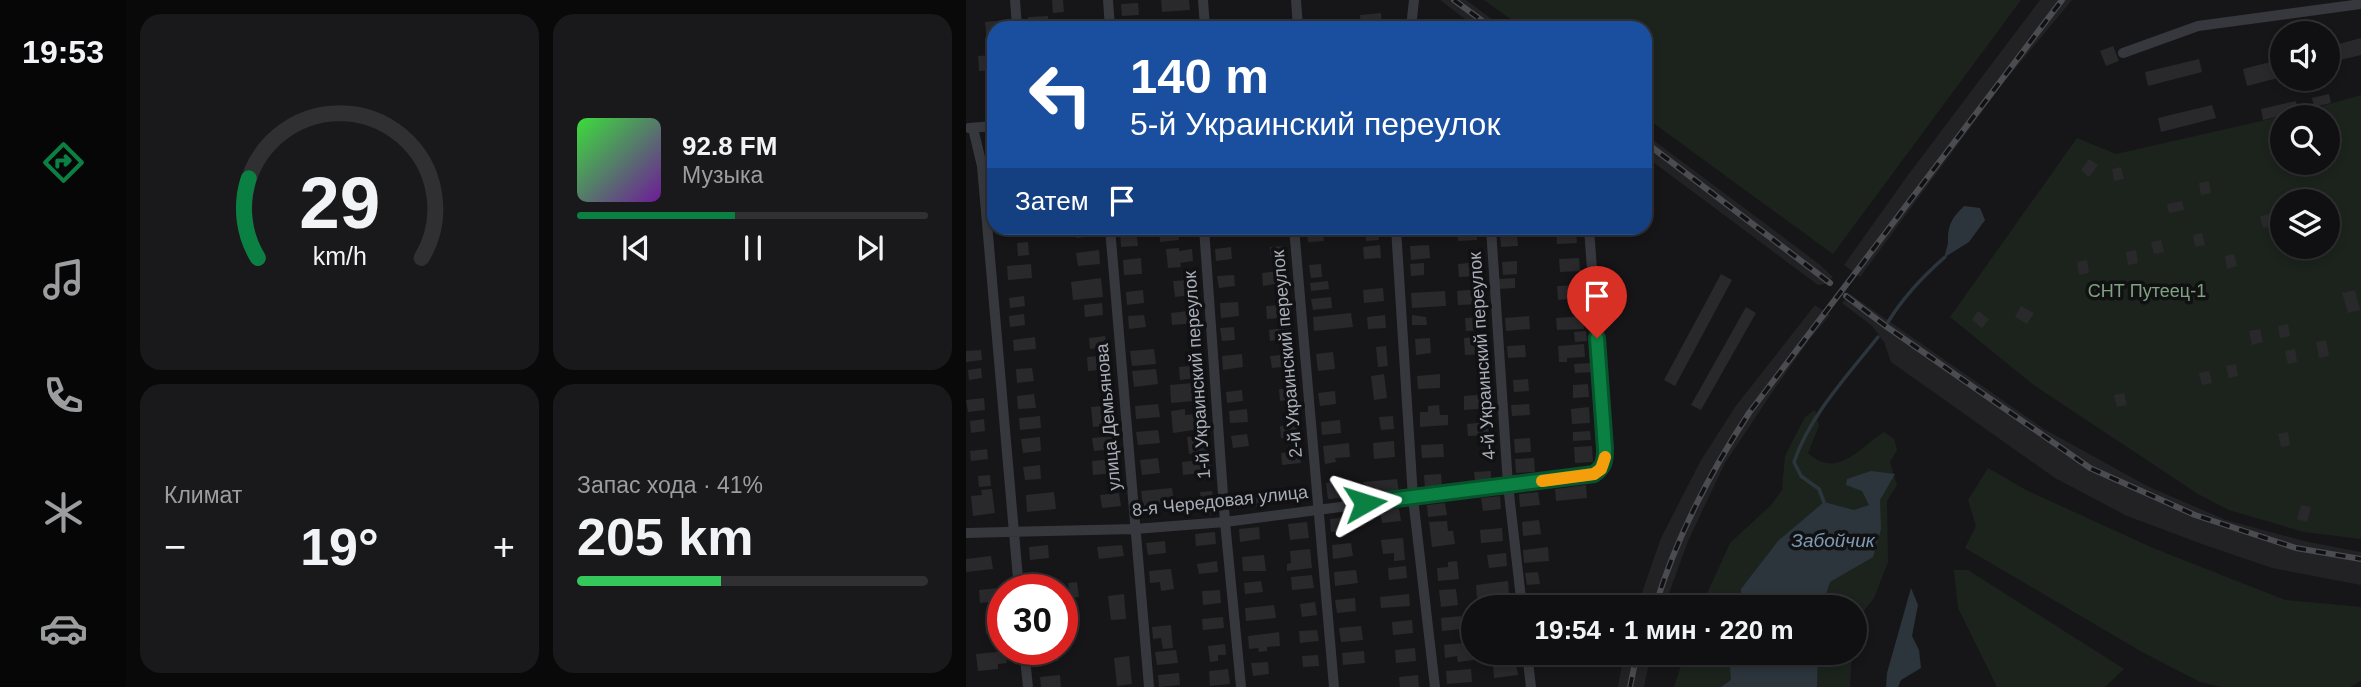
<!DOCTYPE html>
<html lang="ru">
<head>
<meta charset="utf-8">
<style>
	:root { --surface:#101012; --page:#19191b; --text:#f1f3f6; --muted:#9c9d9f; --line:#303032; --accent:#0b8043 }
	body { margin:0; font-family:Helvetica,sans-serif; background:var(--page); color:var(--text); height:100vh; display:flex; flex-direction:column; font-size:26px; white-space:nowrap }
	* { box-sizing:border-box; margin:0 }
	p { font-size:23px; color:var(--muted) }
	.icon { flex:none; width:38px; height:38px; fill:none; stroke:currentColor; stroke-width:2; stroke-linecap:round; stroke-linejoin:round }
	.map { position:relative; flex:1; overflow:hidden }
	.details { display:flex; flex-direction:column; gap:14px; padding:14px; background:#09090a; width:840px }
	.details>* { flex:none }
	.hud { position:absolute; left:21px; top:21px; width:665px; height:214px; border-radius:21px; box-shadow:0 4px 10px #0003,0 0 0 2px var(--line); background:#1a4fa0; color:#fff; overflow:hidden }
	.fabs { position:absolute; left:1304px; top:21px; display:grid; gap:14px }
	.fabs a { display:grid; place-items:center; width:70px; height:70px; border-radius:50%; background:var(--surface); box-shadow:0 4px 10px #0003,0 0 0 2px var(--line); font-size:35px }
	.speed { position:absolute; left:21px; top:574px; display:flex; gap:14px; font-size:35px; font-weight:700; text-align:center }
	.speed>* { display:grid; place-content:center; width:91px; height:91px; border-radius:50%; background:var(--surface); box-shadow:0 4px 10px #0003,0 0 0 2px var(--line); line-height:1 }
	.speed .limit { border:10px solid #d22; background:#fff; color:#111 }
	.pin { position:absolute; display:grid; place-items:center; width:60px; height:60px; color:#fff; margin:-72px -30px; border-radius:50% 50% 50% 0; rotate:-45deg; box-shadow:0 0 7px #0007 }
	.pin .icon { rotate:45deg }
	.me { position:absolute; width:77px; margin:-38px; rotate:84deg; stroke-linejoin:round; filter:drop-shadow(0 0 5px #0008) }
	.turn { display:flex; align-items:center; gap:24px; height:147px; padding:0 28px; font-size:32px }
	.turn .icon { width:91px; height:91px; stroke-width:2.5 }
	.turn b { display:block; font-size:49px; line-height:60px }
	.then { display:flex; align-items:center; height:66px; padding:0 28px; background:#0003; gap:14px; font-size:26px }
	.big { font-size:52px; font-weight:700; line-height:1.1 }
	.details .widget { flex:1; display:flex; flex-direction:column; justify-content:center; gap:10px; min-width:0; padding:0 24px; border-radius:21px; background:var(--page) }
	.details .dial { align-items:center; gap:0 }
	.dial svg { height:182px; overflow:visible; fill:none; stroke:var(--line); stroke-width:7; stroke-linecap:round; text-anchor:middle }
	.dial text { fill:var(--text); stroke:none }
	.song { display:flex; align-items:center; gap:21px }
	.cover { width:84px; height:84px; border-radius:10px; background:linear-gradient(135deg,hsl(120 70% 55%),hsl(280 70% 35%)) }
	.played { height:7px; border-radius:4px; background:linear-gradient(90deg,var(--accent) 45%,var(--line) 45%) }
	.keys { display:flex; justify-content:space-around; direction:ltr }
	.heat { display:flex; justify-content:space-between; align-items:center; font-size:38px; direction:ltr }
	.charge { height:10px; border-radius:5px; background:linear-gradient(90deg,#34c759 41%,var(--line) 0) }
	.details .tiles { flex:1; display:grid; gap:14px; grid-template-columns:repeat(2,1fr) }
	.trip { position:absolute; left:495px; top:595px; width:406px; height:70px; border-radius:35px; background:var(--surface); box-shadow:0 4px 10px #0003,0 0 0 2px var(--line); font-weight:700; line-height:70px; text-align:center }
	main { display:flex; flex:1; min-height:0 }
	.menu { display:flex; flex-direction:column; width:126px; justify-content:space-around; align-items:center; background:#060607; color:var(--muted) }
	.menu .icon { width:49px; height:49px }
	.menu .current { color:var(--accent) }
	.menu b { font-size:32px; color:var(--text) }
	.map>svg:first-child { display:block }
	.built { fill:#222225 }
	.green { fill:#1c231d; fill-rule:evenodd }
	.water { fill:#2c353c }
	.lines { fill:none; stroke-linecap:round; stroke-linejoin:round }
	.stream { stroke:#2c353c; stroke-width:3.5 }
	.building { fill:#29292c }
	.street { stroke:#37383d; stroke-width:10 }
	.rail-casing { stroke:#4a4c52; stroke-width:6 }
	.rail { stroke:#111113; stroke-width:3.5; stroke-dasharray:10; stroke-linecap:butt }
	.route-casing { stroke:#07532c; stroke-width:18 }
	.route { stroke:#0b8043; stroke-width:12 }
	.slow { stroke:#f59e0b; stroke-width:12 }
	.labels { text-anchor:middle; stroke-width:7; stroke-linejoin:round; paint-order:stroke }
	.park-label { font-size:18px; fill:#7fa381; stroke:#111113 }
	.street-label { font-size:18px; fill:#a8adb8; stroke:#111113 }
	.water-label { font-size:19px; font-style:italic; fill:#7f9bb3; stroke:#111113 }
</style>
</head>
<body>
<main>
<nav class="menu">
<b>19:53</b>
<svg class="icon current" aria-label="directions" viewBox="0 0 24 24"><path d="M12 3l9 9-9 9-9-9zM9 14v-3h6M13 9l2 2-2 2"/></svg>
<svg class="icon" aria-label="music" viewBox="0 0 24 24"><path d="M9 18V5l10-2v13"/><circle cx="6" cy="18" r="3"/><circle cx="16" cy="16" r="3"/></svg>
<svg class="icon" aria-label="phone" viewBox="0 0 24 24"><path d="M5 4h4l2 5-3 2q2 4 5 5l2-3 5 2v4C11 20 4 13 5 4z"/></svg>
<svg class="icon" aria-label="climate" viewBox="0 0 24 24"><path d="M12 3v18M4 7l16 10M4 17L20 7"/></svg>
<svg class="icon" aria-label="car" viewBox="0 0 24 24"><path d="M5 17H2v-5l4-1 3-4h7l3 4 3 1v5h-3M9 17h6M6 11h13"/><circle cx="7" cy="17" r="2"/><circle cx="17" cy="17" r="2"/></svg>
</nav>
<section class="details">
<div class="tiles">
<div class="widget dial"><svg viewBox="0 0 100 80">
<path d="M14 69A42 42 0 1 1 86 69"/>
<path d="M14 69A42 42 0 0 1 10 34" stroke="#0b8043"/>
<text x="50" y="56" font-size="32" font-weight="700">29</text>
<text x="50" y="72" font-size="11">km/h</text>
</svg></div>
<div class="widget">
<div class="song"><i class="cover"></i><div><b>92.8 FM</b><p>Музыка</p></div></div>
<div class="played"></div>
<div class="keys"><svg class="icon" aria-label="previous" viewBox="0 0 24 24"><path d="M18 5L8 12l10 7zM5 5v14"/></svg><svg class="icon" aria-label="pause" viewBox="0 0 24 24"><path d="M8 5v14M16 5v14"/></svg><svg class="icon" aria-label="next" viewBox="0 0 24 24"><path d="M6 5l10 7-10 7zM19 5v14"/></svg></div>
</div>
<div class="widget"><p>Климат</p>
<div class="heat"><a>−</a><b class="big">19°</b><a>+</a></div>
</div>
<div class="widget"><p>Запас хода · 41%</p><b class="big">205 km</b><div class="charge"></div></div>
</div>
</section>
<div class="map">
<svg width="1395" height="687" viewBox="0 0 1395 687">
	<rect width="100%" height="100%" fill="#161618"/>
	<!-- built -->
	<path class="built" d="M474 0H500L538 28H511Z
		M1074 0H1106L1038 82 894 277 878 265 942 175Z
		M679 134 853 264 867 277 860 284 852 285 679 156Z
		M884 294 1078 429 1181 486 1260 520 1342 542 1395 552V585L1306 568 1236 544 1161 516 1089 478 925 362 918 342 906 326 876 303Z
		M849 305 864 315 843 340 807 391 759 463 722 541 698 607H671L695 538 734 462 769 407Z
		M658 653H685L678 687H652Z"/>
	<!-- green -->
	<path class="green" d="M518 0H1055L867 254 679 117V28H557Z
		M1395 95V539L1338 532 1263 510 1232 494 1069 386 984 317 1111 138 1150 154 1335 112ZM1316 117H1362V163H1316ZM1316 201H1362V247H1316Z
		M849 410 853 426 842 453C871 480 893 448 918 432L928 439 931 450 924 462 931 485 921 501 922 562 908 598 889 622V607H735L764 543 805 505 816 490 819 456 839 417Z
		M1022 468 1060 490 1187 548 1319 600 1395 607V681L1384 687H1255L1234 682 1176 652 999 548 1010 526 1002 500Z
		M988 570H1002L1158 669 1139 687H1031L992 608Z
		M719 653H886L884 687H708Z"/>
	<!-- water -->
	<path class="water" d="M998 206 1014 208 1019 220 1003 242 979 257C979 251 982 247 982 241 982 224 986 218 998 206Z
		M905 471 929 474 914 500 915 529 907 557 864 582 856 607H775V589L812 541 858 502 888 510 903 505 896 491 880 485 881 479Z
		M945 588 952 605 946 636 953 650 955 668 935 680 932 687H920L921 673Z
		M763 653H852L851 687H755L765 680Z"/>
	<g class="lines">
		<!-- stream -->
		<path class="stream" d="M922 322C938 296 956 277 979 257
			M858 502 853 489 835 476 828 462C844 415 882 375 912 337"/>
	</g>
	<!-- building -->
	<path class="building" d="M86 0H97L98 12 87 13Z
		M195 0H223L224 10 196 12Z
		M172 3 173 15 156 16 155 4Z
		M415 13 416 27 395 28 394 15Z
		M82 16 83 28H63L62 17Z
		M319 19 320 28H298L297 21Z
		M40 20V28H28V47H21L19 22Z
		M1395 38V55L1362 63V47Z
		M1147 46 1153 61 1140 66 1134 51Z
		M28 55V70L13 71 12 56Z
		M1233 59 1236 72 1182 86 1179 72Z
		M1316 59V77L1281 86 1277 69Z
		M1363 94 1365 103 1348 107 1346 98Z
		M1330 101 1332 112 1297 120 1295 109Z
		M1246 105 1250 118 1195 132 1192 118Z
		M1123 159 1132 165 1123 177 1115 170Z
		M1155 167 1158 179 1148 181 1146 169Z
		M1243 181 1245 193 1235 195 1233 183Z
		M1216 201 1218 210 1203 213 1201 204Z
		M1304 214 1306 226 1297 228 1294 216Z
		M109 228H131L132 236 110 238Z
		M170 228 172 246 155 247 154 229Z
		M193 228H212L213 240 194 242Z
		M248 228H266L267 235 249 237Z
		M357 228 358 241 342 242 341 229Z
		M412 228 413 240 400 241 399 229Z
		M511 229V240L492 241 491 230Z
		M610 229 611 243 591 244 590 230Z
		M551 233 552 246 535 247 534 234Z
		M1236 233 1239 245 1229 247 1227 235Z
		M1195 240 1198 252 1188 254 1185 242Z
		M62 242 63 255 52 256 51 243Z
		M414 245 415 258 398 259 397 247Z
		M463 245 464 258 445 260 444 246Z
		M319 246 320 256 305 258 304 247Z
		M265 247 266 259 250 261 249 249Z
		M213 248V251L226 249 227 261 214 263 215 267 202 268 200 249Z
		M133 250 134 264 112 266 110 253Z
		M1170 250 1172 263 1162 265 1160 252Z
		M1268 254 1271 266 1261 269 1259 256Z
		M175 258 176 274 158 275 157 260Z
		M613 258 614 271 594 272 593 259Z
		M1121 260 1123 273 1113 275 1111 262Z
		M551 261V274L537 275 536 262Z
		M512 262 513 276 493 277 492 264Z
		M458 263V275L445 276 444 264Z
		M65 264 66 278 42 280 41 266Z
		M355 264 356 277 345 278 343 265Z
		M320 270 321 282 297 286 296 273Z
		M755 274 766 280 709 386 698 380Z
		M268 275 269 286 253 288 251 276Z
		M135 278 137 297 107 300 105 282Z
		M549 278V288L533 289V279Z
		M222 280 224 295 209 297 207 281Z
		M362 281 363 289 345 291 344 283Z
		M614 285 615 298 592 300 591 286Z
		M417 288 418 301 398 303 397 290Z
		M514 289 515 304 492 305 491 291Z
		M177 290 178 303 161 305 160 292Z
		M1389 290 1394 310 1382 313 1376 293Z
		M479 291 480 306 446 308 445 293Z
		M58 296 59 306 44 308 43 298Z
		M365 297 366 308 347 310 345 299Z
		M272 302 273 316 255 318 254 303Z
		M136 303 137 315 119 317 118 305Z
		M323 304 324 317 301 319 300 306Z
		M1055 306 1068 313 1061 324 1049 317Z
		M780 307 790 313 735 410 725 405Z
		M230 310 232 323 206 325 205 313Z
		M1012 311 1023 319 1016 328 1006 320Z
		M385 313 387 327 348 331 347 317Z
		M58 314 59 325 44 327 43 316Z
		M178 315 180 327 163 329 162 316Z
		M419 315 420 328 402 329 401 317Z
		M446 315 460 317 461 325H446Z
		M563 316 564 329 540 331 539 318Z
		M617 316 618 329 591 330 590 318Z
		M517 317V330L500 331 499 318Z
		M1322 324 1324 336 1314 338 1312 326Z
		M268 327 269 340 256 341 254 328Z
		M325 327 326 338 304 341 303 330Z
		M1294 329 1297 342 1286 345 1283 331Z
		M620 331 621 341 609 342 608 332Z
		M139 336 141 347 124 349 123 338Z
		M517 336 518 354 499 355 498 338Z
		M69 337 70 349 48 351 47 340Z
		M464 338 465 353 450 355 449 339Z
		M1360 340 1363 356 1353 358 1350 342Z
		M618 344 619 357 601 358V362H593L592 346Z
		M559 345 560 357 542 358 541 346Z
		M420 346 422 366 412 367 410 347Z
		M188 349 190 364 166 366 164 351Z
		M1329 349 1331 362 1322 364 1319 351Z
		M15 350 16 360 0 362V351Z
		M367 352 369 369 352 371 350 354Z
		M276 354 277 367 257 370 256 356Z
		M325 354 326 366 306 368 304 356Z
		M142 355 143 369 122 371 121 357Z
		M626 363 627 372 609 373 608 364Z
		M1270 364 1272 376 1263 378 1260 366Z
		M235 365 237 377 214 380 213 367Z
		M15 368 16 378 3 380 2 370Z
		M66 368 68 381 51 383 50 369Z
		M190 369 192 384 168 387 166 371Z
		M1243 371 1246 383 1236 385 1233 373Z
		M418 374 421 398 408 400 405 376Z
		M474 374V388L452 389 451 376Z
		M562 379 563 391 548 392 547 380Z
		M238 382 240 400 205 403 204 385Z
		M622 384 623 397 607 398V385Z
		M330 388 331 399 314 401 313 389Z
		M276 390 277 401 261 403 260 392Z
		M369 391 370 404 354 406 352 393Z
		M1158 393 1161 405 1151 407 1148 395Z
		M68 394 70 408 52 409 51 396Z
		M521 394 522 408 498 410V396Z
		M18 398 19 410 2 412 0 400Z
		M192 404 194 417 170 419 169 406Z
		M563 404 564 415 546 416 545 405Z
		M146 405 148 425 127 427 125 407Z
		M473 405 474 415H482V425L454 427V412H462V406Z
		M623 407 624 423 606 424 605 409Z
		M219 409V415L240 413 241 428 207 433 205 411Z
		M281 409 282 422 264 423 263 411Z
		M74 416 75 428 54 430 53 418Z
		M427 416 428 429 415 430 413 417Z
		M18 419 19 431 5 433 4 421Z
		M374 420 375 433 356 435 355 422Z
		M522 422 523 435 502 436 501 424Z
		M332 424 333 436 315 438 314 426Z
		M192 430 194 443 172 445 170 432Z
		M624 431 625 440 607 441V432Z
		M1322 432 1324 445 1315 447 1312 434Z
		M281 434 283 446 267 448 265 436Z
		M242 435 243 452 223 454 221 437Z
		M147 436 149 449 128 451 126 438Z
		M74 437 75 451 57 453 55 439Z
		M564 438 565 452 549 453 548 439Z
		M428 441 429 457 408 459 407 443Z
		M383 443 384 457 369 458 370 462 359 464 357 446Z
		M477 444 478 457 456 458 455 445Z
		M626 446 627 462 609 463 608 447Z
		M21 449 22 459 5 461 4 451Z
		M334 451 335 463 316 465 315 453Z
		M192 458 194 473 176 475 174 460Z
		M568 458 569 472 550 473 549 459Z
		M147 459 148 473 127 475 126 461Z
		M244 459 245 472 217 475 216 462Z
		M74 465 75 479 59 480 57 467Z
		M525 471V481L509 482 508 472Z
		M475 474 476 487 459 488 458 475Z
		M24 475 25 486 13 487 12 476Z
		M431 479 433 492 398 496 397 482Z
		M386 480 388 497 362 499 360 483Z
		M620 485 621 498 590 501 589 489Z
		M338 486 339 500 311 502 310 489Z
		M206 488 208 502 177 506 175 491Z
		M26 489 29 513 7 516 5 496 16 495 15 490Z
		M246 491 249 514 237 515 234 492Z
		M88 492 90 509 61 512 60 495Z
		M572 492 574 505 554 507 553 494Z
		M153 493 155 506 136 508 134 495Z
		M297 493 298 506 272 508 270 496Z
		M534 496 535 509 517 511 515 498Z
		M479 503 481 515 462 517 461 505Z
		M1335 505 1345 507 1341 522 1331 519Z
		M433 508 435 521 416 523 414 510Z
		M386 516 388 530 365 532 364 519Z
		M573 520 575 534 557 536 556 522Z
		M481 521 482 531H487L489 544 466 547 463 522Z
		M341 522 343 538 324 540 322 524Z
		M293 527 294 539 274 542 273 529Z
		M536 528 537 541 515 543 514 530Z
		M249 532 250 544 230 546 229 534Z
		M437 538 439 560 428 561V553L417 554 415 540Z
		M199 541 200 553 182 555 180 543Z
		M385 543 387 556 367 559 366 545Z
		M82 545 83 558 64 560 63 547Z
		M156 545 158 556 133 559 131 547Z
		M582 547 583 561 558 563 557 550Z
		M344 549 346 568 321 571V564L325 563 324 551Z
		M540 553 541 566 523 568 521 555Z
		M298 555 300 571H277L276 557Z
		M25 556 27 569 0 572V559Z
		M251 561 252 572 233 574 231 564Z
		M491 561 493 579 472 581 471 568 482 567V562Z
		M440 566 441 578 423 580 422 568Z
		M205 569 208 589 195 591 194 582 184 583 183 571Z
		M390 570 392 583 369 586 368 572Z
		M572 572 574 584 561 585 559 573Z
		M346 575 348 588 326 590 325 577Z
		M295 581 297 592 279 594 278 583Z
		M542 581 543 594 511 598 510 585Z
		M111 582 113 597 104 598 102 583Z
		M32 588 34 601 14 603 13 590Z
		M490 589 492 605 475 607 473 590Z
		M254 590 255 603 237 605 236 591Z
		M158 594 160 619 145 620 142 596Z
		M443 594 444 606 415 608 414 597Z
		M389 598 390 611 371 613 369 600Z
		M349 602 351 615 336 617 334 604Z
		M308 605 310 618 280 621 279 608Z
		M495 616 496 629 476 631 475 618Z
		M257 617 258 628 237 630 236 619Z
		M36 620 37 633 20 634 19 622Z
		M446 620 447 633 427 635 426 622Z
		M205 625 207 648 197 649 195 638 187 639 186 627Z
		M395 626 397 640 375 642 373 628Z
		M351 630 353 641 334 643 333 631Z
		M313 632 314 646 301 647V651L293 652 292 648 283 649 282 636Z
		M506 642 508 660 492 662 491 656 479 658 478 645Z
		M259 644 260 655H252V661L244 662 242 646Z
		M449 648 450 661 430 663 429 650Z
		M72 649H91L92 661 73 663Z
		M210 650 212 663 191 665 189 652Z
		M40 651 41 663 32 664V669L12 671 10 654Z
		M398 651 399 663 377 665 376 653Z
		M352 655 353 666 337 667 336 656Z
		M163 656 166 684 151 686 148 658Z
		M302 662 303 674 287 676 285 663Z
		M550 663 552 675 528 678 527 665Z
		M262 669 264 684 244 686 243 671Z
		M505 669 506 682 481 684 480 671Z
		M213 673 214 685 193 687 192 675Z
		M94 675 95 687H75L74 677Z
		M452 675 453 687H434L433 677Z"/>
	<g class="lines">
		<!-- street -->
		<path class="street" d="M49 0 51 28
			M142 0 144 28
			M237 0 239 28
			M330 0 332 28
			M445 28 448 0
			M1157 53 1232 26 1395 4
			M3 128 28 126
			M7 128 16 166 53 590
			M144 228 183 687
			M238 228 259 522 275 687
			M328 228 368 687
			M430 228 447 498 469 687
			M525 228 542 485 556 607
			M0 533 169 529 259 522 628 474C638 467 639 461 639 448L623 228
			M58 649 62 687
			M561 653 565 687"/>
		<!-- rail casing -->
		<g class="rail-casing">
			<path id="rail" d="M488 0 526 28
				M679 142 864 283
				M880 296 921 327 1124 468 1229 515 1330 548 1395 559
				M689 607C710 538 743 474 783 413L1096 0
				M664 687 671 653"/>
		</g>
		<!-- rail -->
		<use href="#rail" class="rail"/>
	</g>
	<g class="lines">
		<!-- route casing -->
		<g class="route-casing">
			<path id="route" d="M399 503 628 474C638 467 639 461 639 449L631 338"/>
		</g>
		<!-- route -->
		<use href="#route" class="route"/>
		<!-- slow -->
		<path class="slow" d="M576 481 628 474 635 469 639 457"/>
	</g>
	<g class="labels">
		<!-- park labels -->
		<g class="park-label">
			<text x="1181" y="297">СНТ Путеец-1</text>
		</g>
		<!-- street labels -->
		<g class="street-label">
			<text transform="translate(321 354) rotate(-95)" y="6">2-й Украинский переулок</text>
			<text transform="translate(516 356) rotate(-94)" y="6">4-й Украинский переулок</text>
			<text transform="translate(231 375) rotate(-94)" y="6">1-й Украинский переулок</text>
			<text transform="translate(142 417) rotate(-95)" y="6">улица Демьянова</text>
			<text transform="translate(254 501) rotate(-6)" y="6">8-я Чередовая улица</text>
		</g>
		<!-- water labels -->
		<g class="water-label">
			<text x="867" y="547">Забойчик</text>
		</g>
	</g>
</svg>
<div class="fabs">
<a><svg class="icon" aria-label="sound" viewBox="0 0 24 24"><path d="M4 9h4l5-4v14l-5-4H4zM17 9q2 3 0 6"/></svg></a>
<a><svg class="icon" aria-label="search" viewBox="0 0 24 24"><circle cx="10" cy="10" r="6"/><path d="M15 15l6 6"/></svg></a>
<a><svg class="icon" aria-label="layers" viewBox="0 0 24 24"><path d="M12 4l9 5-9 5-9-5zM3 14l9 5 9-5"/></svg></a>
</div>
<div class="speed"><div class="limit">30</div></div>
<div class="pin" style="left:631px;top:338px;background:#d93025"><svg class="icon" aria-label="arrive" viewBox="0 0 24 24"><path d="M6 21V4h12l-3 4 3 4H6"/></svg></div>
<svg class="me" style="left:399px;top:503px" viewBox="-20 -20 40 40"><path d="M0-17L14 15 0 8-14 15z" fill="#0b8043" stroke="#fff" stroke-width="4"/></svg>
<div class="trip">19:54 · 1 мин · 220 m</div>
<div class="hud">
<div class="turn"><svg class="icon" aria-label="left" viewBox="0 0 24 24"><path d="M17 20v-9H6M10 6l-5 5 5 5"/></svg><div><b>140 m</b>5-й Украинский переулок</div></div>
<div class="then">Затем<svg class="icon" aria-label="arrive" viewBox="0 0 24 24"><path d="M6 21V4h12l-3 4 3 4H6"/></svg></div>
</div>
</div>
</main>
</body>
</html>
